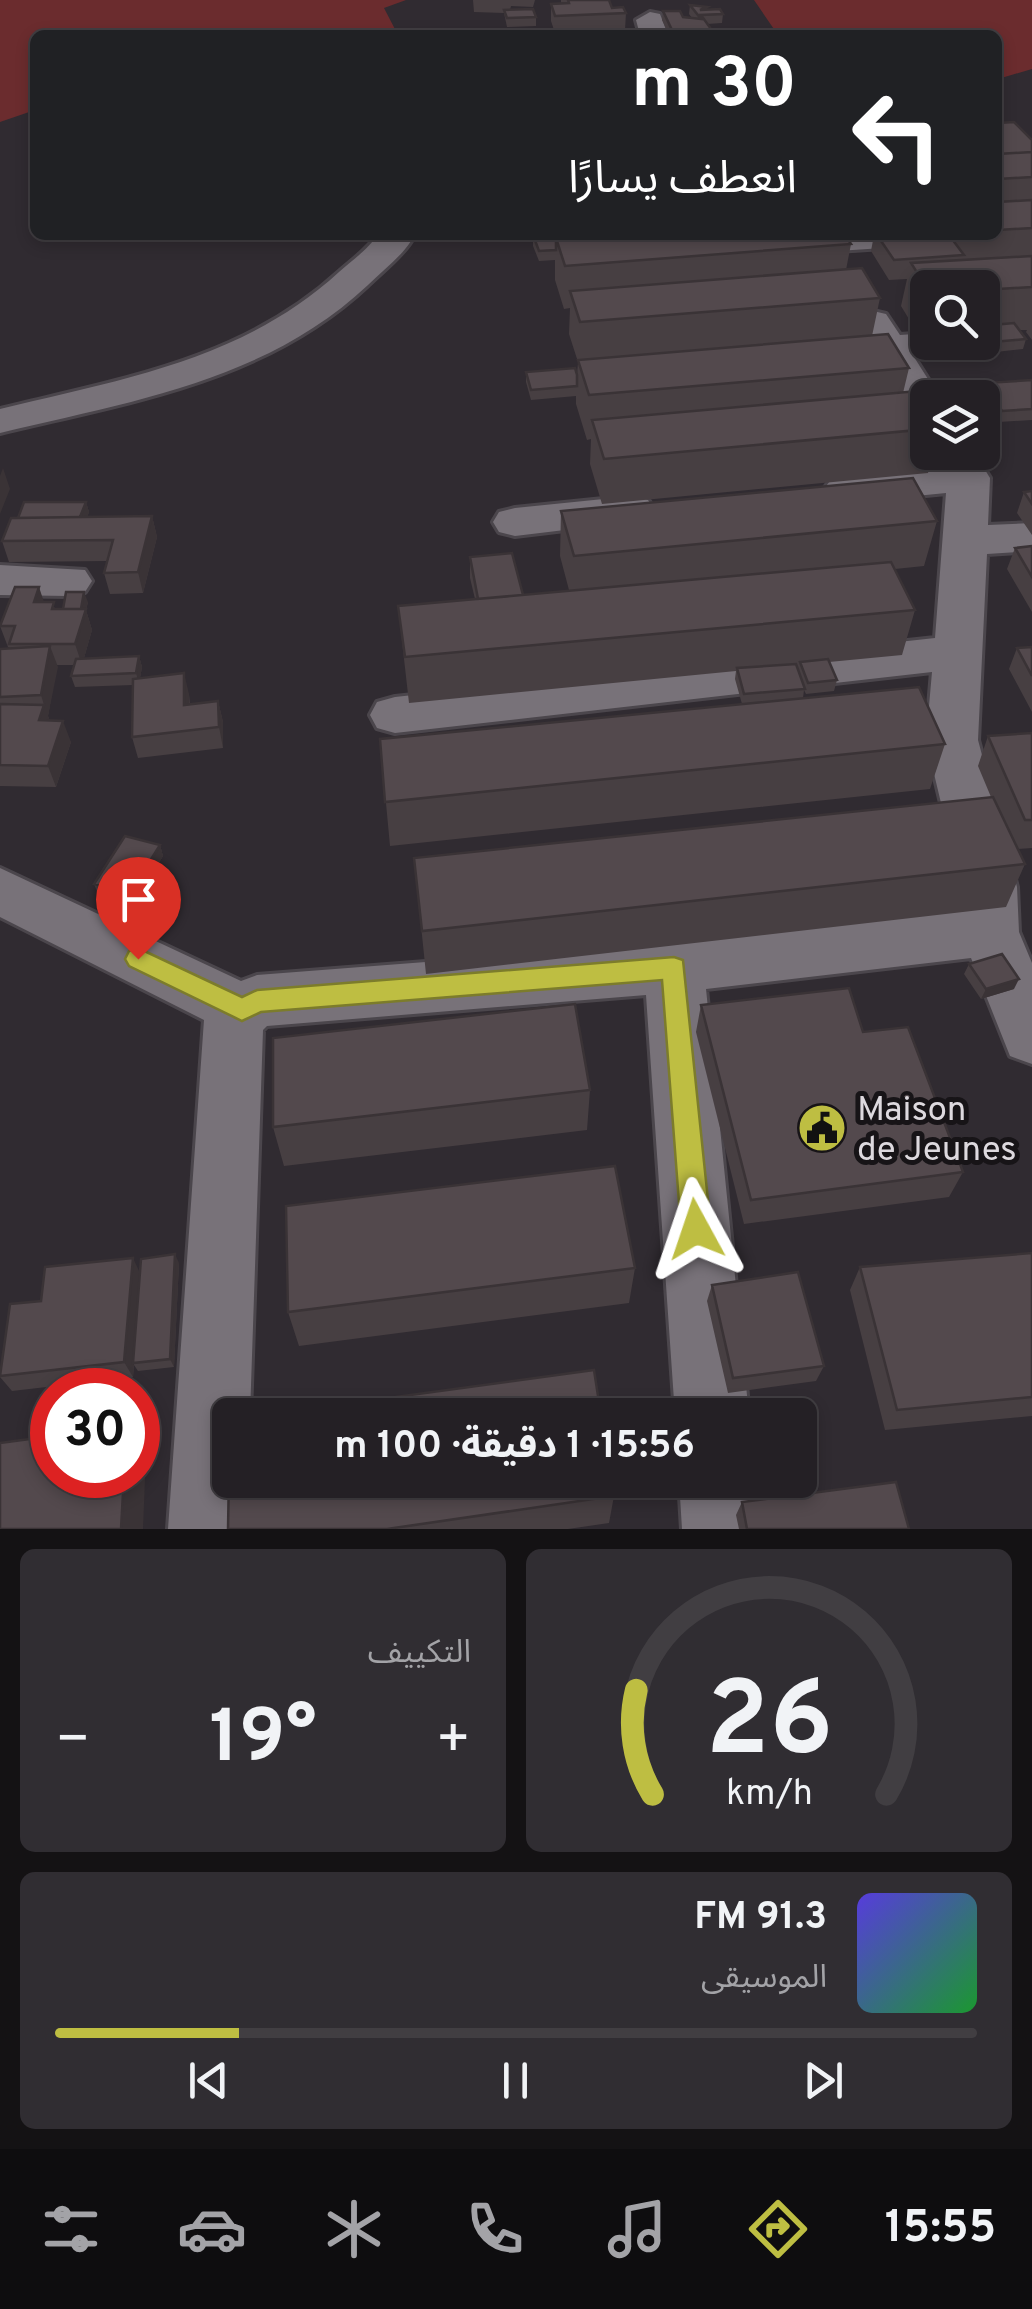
<!DOCTYPE html>
<html lang="ar">
<head>
<meta charset="utf-8">
<style>
	:root { --surface:#242025; --page:#302d32; --text:#f1f3f6; --muted:#a3a3a7; --line:#413e42; --accent:#bebe42 }
	body { margin:0; font-family:Overpass,"Noto Sans Arabic",sans-serif; background:var(--page); color:var(--text); direction:rtl; height:100vh; display:flex; flex-direction:column; font-size:38px; white-space:nowrap }
	* { box-sizing:border-box; margin:0 }
	p { font-size:32px; color:var(--muted) }
	.icon { flex:none; width:55px; height:55px; fill:none; stroke:currentColor; stroke-width:2; stroke-linecap:round; stroke-linejoin:round }
	.map { position:relative; height:1529px; overflow:hidden; direction:ltr }
	.sheet { display:flex; flex-direction:column; gap:20px; padding:20px; background:#141214; flex:1 }
	.sheet>* { flex:none }
	.hud { position:absolute; left:30px; top:30px; width:972px; height:210px; border-radius:15px; box-shadow:0 5px 15px #0003,0 0 0 2px var(--line); direction:rtl; background:#202124; color:#fff; overflow:hidden }
	.fabs { position:absolute; left:910px; top:270px; display:grid; gap:20px }
	.fabs a { display:grid; place-items:center; width:90px; height:90px; border-radius:15px; background:var(--surface); box-shadow:0 5px 15px #0003,0 0 0 2px var(--line); font-size:50px }
	.speed { position:absolute; left:30px; top:1368px; display:flex; gap:20px; font-size:50px; font-weight:700; text-align:center }
	.speed>* { display:grid; place-content:center; width:130px; height:130px; border-radius:50%; background:var(--surface); box-shadow:0 5px 15px #0003,0 0 0 2px var(--line); line-height:1 }
	.speed .limit { border:15px solid #d22; background:#fff; color:#111 }
	.pin { position:absolute; display:grid; place-items:center; width:85px; height:85px; color:#fff; margin:-102px -42px; border-radius:50% 50% 50% 0; rotate:-45deg; box-shadow:0 0 10px #0007 }
	.pin .icon { rotate:45deg }
	.me { position:absolute; width:110px; margin:-55px; rotate:355deg; stroke-linejoin:round; filter:drop-shadow(0 0 8px #0008) }
	.turn { display:flex; align-items:center; gap:35px; height:210px; padding:0 40px; font-size:45px }
	.turn .icon { width:130px; height:130px; stroke-width:2.5 }
	.turn b { display:block; font-size:70px; line-height:85px }
	.big { font-size:75px; font-weight:700; line-height:1.1 }
	.sheet .card { flex:1; display:flex; flex-direction:column; justify-content:center; gap:15px; min-width:0; padding:0 35px; border-radius:15px; background:var(--page) }
	.sheet .dial { align-items:center; gap:0 }
	.dial svg { height:260px; overflow:visible; fill:none; stroke:var(--line); stroke-width:7; stroke-linecap:round; text-anchor:middle }
	.dial text { fill:var(--text); stroke:none }
	.song { display:flex; align-items:center; gap:30px }
	.cover { width:120px; height:120px; border-radius:15px; background:linear-gradient(135deg,hsl(250 70% 55%),hsl(130 70% 35%)) }
	.played { height:10px; border-radius:5px; background:linear-gradient(90deg,var(--accent) 20%,var(--line) 20%) }
	.keys { display:flex; justify-content:space-around; direction:ltr }
	.heat { display:flex; justify-content:space-between; align-items:center; font-size:55px; direction:ltr }
	.sheet .tiles { flex:1; display:grid; gap:20px; grid-template-columns:1fr 1fr }
	.card:last-child { grid-column:span 2 }
	.trip { position:absolute; left:212px; top:1398px; width:605px; height:100px; border-radius:15px; background:var(--surface); box-shadow:0 5px 15px #0003,0 0 0 2px var(--line); font-weight:700; line-height:100px; text-align:center; direction:rtl }
	.tabs { display:flex; height:160px; justify-content:space-around; align-items:center; background:#0e0d0f; color:var(--muted) }
	.tabs .icon { width:70px; height:70px }
	.tabs .on { color:var(--accent) }
	.tabs b { font-size:45px; color:var(--text) }
	.map>svg:first-child { display:block }
	.green { fill:#6b2c2e }
	.lines { fill:none; stroke-linecap:round; stroke-linejoin:round }
	.minor-casing { stroke:#4b464c; stroke-width:6 }
	.minor { fill:#787279; fill-rule:evenodd }
	.wall { fill:#473f42; fill-rule:evenodd }
	.shaded-wall { fill:#3a3336 }
	.building { fill:#53494d; stroke:#3a3336; stroke-width:2.5 }
	.route { fill:#bebe42; stroke:#7c7c2b; stroke-width:2.5 }
	.labels { text-anchor:middle; stroke-width:10; stroke-linejoin:round; paint-order:stroke }
	.near-poi-label { font-size:35px; fill:#ddd9de; stroke:#171417; text-anchor:start }
</style>
</head>
<body>
<div class="map">
<svg width="1032" height="1529" viewBox="0 0 1032 1529">
	<rect width="100%" height="100%" fill="#302b31"/>
	<!-- green -->
	<path class="green" d="M0 0H406L384 8 398 35H35V110L0 122Z
		M754 0H1032V69L998 79V35H778Z"/>
	<g class="lines">
		<!-- minor casing -->
		<g class="minor-casing">
			<path id="minor" d="M650 12 660 14 668 35H640L636 20Z
				M377 235H411V241C400 258 382 271 368 285 266 381 132 401 0 433V409C122 379 243 360 339 272 351 261 369 249 377 235Z
				M774 235H946L941 242 929 245 776 255 764 252 759 245Z
				M873 311 886 314 900 335 928 333V342H976L970 350 914 357 940 398H928V423L914 420 877 360 824 365 810 361 805 353 810 345 864 338 854 322 860 314Z
				M932 452H974L990 478 988 525 1032 523V551L987 554 978 740 1017 887 1019 932 1032 963V1064L1010 1056 971 958 706 989 749 1415H675L646 995 267 1026 263 1030 250 1415H230V1480H248L246 1529H168L204 1020 0 917V868L241 981 257 975 674 943 961 911V887L926 740 932 672 395 733 377 728 370 715 377 702 395 697 935 638 946 493 845 503 830 499 823 490 830 481 845 477 941 468Z
				M633 496 648 500 655 510 648 520 515 536 499 532 493 522 499 512 515 508Z
				M0 565 85 570 92 581 85 592 69 596 0 595Z
				M679 1480H755L760 1529H682Z"/>
		</g>
		<!-- minor -->
		<use href="#minor" class="minor"/>
	</g>
	<!-- wall -->
	<path class="wall" d="M473 0H535L533 7 511 6 510 10 536 17V26L507 27 504 13 474 12Z
		M561 0H609L612 8 626 13 625 30 555 33 551 21V4L561 3Z
		M690 5 707 7 706 10 723 14 722 23 707 24 711 29 710 35H669L662 20 663 11 692 18 689 14Z
		M998 123 1032 140V340L1026 332 1027 330H1020L1026 339 1023 349 978 354 973 346 971 354 928 358 916 340 918 334 901 306 907 279 889 280 871 251 874 235H949L954 242 956 235H998ZM928 288H982V342H928Z
		M514 235H569L570 237 582 235H845L851 244 846 270 880 298 872 336 909 368 903 393 928 407V452H934L928 473 602 504 590 464 591 439 587 440 576 404V396L531 400 526 382V372L577 375 578 362 569 334 570 308 564 309 555 280V260L539 261 533 246V240L515 241Z
		M1032 380V420L999 422 982 393 985 383Z
		M1032 491V535L1017 513 1024 492Z
		M86 502 89 512 87 517 152 516 157 537 143 593 110 594 104 573 107 561 9 562 2 541 18 518Z
		M561 511 937 521 924 566 895 569 915 610 902 655 829 662 837 680 834 691 806 694 804 690 803 698 945 744 930 789 390 846 380 739 742 704 735 679 736 671 409 703 398 606 475 599 470 578V557L523 595 569 590 560 556Z
		M1032 546V612L1007 569 1015 548Z
		M44 602 57 609 88 602 86 610 92 630 84 658 139 656 142 667 140 678 189 694 190 704 218 701 223 722V748L138 758 132 737 133 685 75 687 71 676 74 665H57L48 716 50 721 71 742 56 787 0 786V649L10 648 8 647 0 626Z
		M1032 647V712L1009 669 1017 648Z
		M1032 733V848L1018 849 1025 864 1006 907 426 974 414 858 991 797 978 766 988 736Z
		M160 845 163 856 134 904 98 894 94 884Z
		M969 964 1014 989 981 999 964 974Z
		M701 1005 863 1032 963 1172 949 1197 744 1224 696 1032Z
		M590 1090 587 1130 284 1166 273 1127Z
		M1032 1253V1416L885 1430 850 1290 860 1267Z
		M179 1263 174 1367 138 1371 134 1365 133 1377 12 1391 0 1377 140 1273Z
		M635 1268 629 1303 299 1346 288 1312Z
		M712 1285 824 1366 816 1381 728 1393 707 1301Z
		M614 1496 609 1523 568 1529H228Z
		M742 1502 909 1529H739L736 1515Z"/>
	<!-- shaded-wall -->
	<path class="shaded-wall" d="M3 468 10 489 0 514V476Z
		M86 502 89 512 82 534 78 523Z
		M152 516 157 537 143 593 138 572Z
		M39 587 46 608 34 602Z
		M84 592 88 602 86 610 92 630 82 665 75 644Z
		M50 646 58 667 48 716 52 726 39 720 44 705 41 695Z
		M139 656 142 667 139 684 136 673Z
		M184 673 189 694 190 726 184 705Z
		M218 701 223 722V748L219 727Z
		M63 721 71 742 56 787 48 766Z
		M160 845 163 856 134 904 130 893Z
		M1019 979 1014 989 981 999 986 989Z
		M175 1254 179 1263 174 1367 170 1359Z
		M133 1258 141 1275 133 1377 124 1362Z
		M138 1442 146 1455 143 1529H121L124 1475H138Z"/>
	<!-- building -->
	<path class="building" d="M568 0H609L612 8 623 7 626 13 555 16 551 4 569 3Z
		M690 5 707 7 700 10 720 9 723 14 701 15 711 29 672 30 663 11H680L683 17 701 19Z
		M533 9 536 17 507 18 504 10Z
		M1014 122 1032 140V152L998 154V123Z
		M1032 152V177L998 179V154Z
		M1032 200V228L998 230V202Z
		M533 235H569L570 237 556 238V250L539 251Z
		M594 235H845L851 244 565 266 556 238Z
		M877 235H949L964 255 894 260Z
		M1032 256V287L982 290V288H928V290L911 263Z
		M862 268 880 298 580 322 570 291Z
		M1014 323 1026 339 981 343V342H982V326Z
		M928 329V342L973 343 931 347 919 330Z
		M888 334 909 368 589 395 578 360Z
		M575 368 577 375V386L531 390 526 372Z
		M1032 380V409L1002 411 985 383Z
		M918 391 928 407V429L604 459 592 420Z
		M913 478 937 521 574 556 561 511Z
		M1032 491V504L1024 492Z
		M24 502H86L80 517 18 518Z
		M152 516 138 572 104 573 113 540 2 541 11 518Z
		M1032 546V577L1015 548Z
		M512 553 523 595 478 599 470 557Z
		M891 562 915 610 405 657 398 606Z
		M15 587H39L34 602H54L52 609H86L75 644H9L15 626H0Z
		M66 592H84L81 609H63Z
		M50 646 41 695 0 697V649Z
		M1032 647V676L1017 648Z
		M139 656 136 673 71 676 76 659Z
		M828 659 837 680 808 683 800 662Z
		M796 664 805 689 744 694 737 668Z
		M184 673V705L218 701 219 727 132 737 133 679Z
		M919 687 945 744 385 802 380 739Z
		M0 704 44 705 39 720 63 721 48 766 0 765Z
		M1032 733V820H1025L988 736Z
		M993 797 1025 864 422 931 414 858Z
		M125 836 160 845 130 893 94 884Z
		M1002 954 1019 979 986 989 969 964Z
		M849 988 863 1032 908 1027 963 1172 751 1200 701 1005Z
		M575 1004 590 1090 273 1127V1038Z
		M615 1166 635 1268 288 1312 286 1206Z
		M1032 1253V1397L897 1410 860 1267Z
		M175 1254 170 1359 133 1363 141 1259Z
		M133 1258 124 1362 0 1376 10 1304 41 1301 45 1267Z
		M798 1272 824 1366 733 1378 712 1285Z
		M594 1370 601 1415H263Z
		M230 1419V1480H612L614 1496 387 1529H228Z
		M52 1436V1475H124L121 1529H0V1443Z
		M896 1482 909 1529H747L742 1502Z"/>
	<!-- route -->
	<path class="route" d="M138 948 242 997 257 990 674 957 683 960 711 1229 706 1239 696 1243 686 1239 681 1229 662 980 261 1012 242 1021 129 966 125 959 129 951Z"/>
	<!-- icons -->
	<defs>
		<g id="civic-disc" transform="scale(2.5)"><circle r="9.5" fill="#bebe42" stroke="#171417"/><path d="M-.6-6.5H3V-4.5H.6V-3L4-1V1h2V6H-6V1h2V-1L-.6-3ZM-1.2 2.5V6h2.4V2.5Z" fill="#111"/></g>
	</defs>
	<g fill-rule="evenodd">
		<use href="#civic-disc" x="822" y="1128"/>
	</g>
	<g class="labels">
		<!-- near-poi labels -->
		<g class="near-poi-label">
			<text x="857" y="1120">Maison<tspan x="857" dy="40">de Jeunes</tspan></text>
		</g>
	</g>
</svg>
<div class="fabs">
<a><svg class="icon" aria-label="search" viewBox="0 0 24 24"><circle cx="10" cy="10" r="6"/><path d="M15 15l6 6"/></svg></a>
<a><svg class="icon" aria-label="layers" viewBox="0 0 24 24"><path d="M12 4l9 5-9 5-9-5zM3 14l9 5 9-5"/></svg></a>
</div>
<div class="speed"><div class="limit">30</div></div>
<div class="pin" style="left:138px;top:959px;background:#d93025"><svg class="icon" aria-label="arrive" viewBox="0 0 24 24"><path d="M6 21V4h12l-3 4 3 4H6"/></svg></div>
<svg class="me" style="left:696px;top:1229px" viewBox="-20 -20 40 40"><path d="M0-17L14 15 0 8-14 15z" fill="#bebe42" stroke="#fff" stroke-width="4"/></svg>
<div class="trip">15:56 · 1 دقيقة · 100 m</div>
<div class="hud">
<div class="turn"><svg class="icon" aria-label="left" viewBox="0 0 24 24"><path d="M17 20v-9H6M10 6l-5 5 5 5"/></svg><div><b>30 m</b>انعطف يسارًا</div></div>
</div>
</div>
<section class="sheet">
<div class="tiles">
<div class="card dial"><svg viewBox="0 0 100 80">
<path d="M14 69A42 42 0 1 1 86 69"/>
<path d="M14 69A42 42 0 0 1 9 37" stroke="#bebe42"/>
<text x="50" y="56" font-size="32" font-weight="700">26</text>
<text x="50" y="72" font-size="11">km/h</text>
</svg></div>
<div class="card"><p>التكييف</p>
<div class="heat"><a>−</a><b class="big">19°</b><a>+</a></div>
</div>
<div class="card">
<div class="song"><i class="cover"></i><div><b>91.3 FM</b><p>الموسيقى</p></div></div>
<div class="played"></div>
<div class="keys"><svg class="icon" aria-label="previous" viewBox="0 0 24 24"><path d="M18 5L8 12l10 7zM5 5v14"/></svg><svg class="icon" aria-label="pause" viewBox="0 0 24 24"><path d="M8 5v14M16 5v14"/></svg><svg class="icon" aria-label="next" viewBox="0 0 24 24"><path d="M6 5l10 7-10 7zM19 5v14"/></svg></div>
</div>
</div>
</section>
<nav class="tabs">
<b>15:55</b>
<svg class="icon on" aria-label="directions" viewBox="0 0 24 24"><path d="M12 3l9 9-9 9-9-9zM9 14v-3h6M13 9l2 2-2 2"/></svg>
<svg class="icon" aria-label="music" viewBox="0 0 24 24"><path d="M9 18V5l10-2v13"/><circle cx="6" cy="18" r="3"/><circle cx="16" cy="16" r="3"/></svg>
<svg class="icon" aria-label="phone" viewBox="0 0 24 24"><path d="M5 4h4l2 5-3 2q2 4 5 5l2-3 5 2v4C11 20 4 13 5 4z"/></svg>
<svg class="icon" aria-label="climate" viewBox="0 0 24 24"><path d="M12 3v18M4 7l16 10M4 17L20 7"/></svg>
<svg class="icon" aria-label="car" viewBox="0 0 24 24"><path d="M5 17H2v-5l4-1 3-4h7l3 4 3 1v5h-3M9 17h6M6 11h13"/><circle cx="7" cy="17" r="2"/><circle cx="17" cy="17" r="2"/></svg>
<svg class="icon" aria-label="filters" viewBox="0 0 24 24"><path d="M4 7h16M4 17h16"/><circle cx="9" cy="7" r="2"/><circle cx="15" cy="17" r="2"/></svg>
</nav>
</body>
</html>
